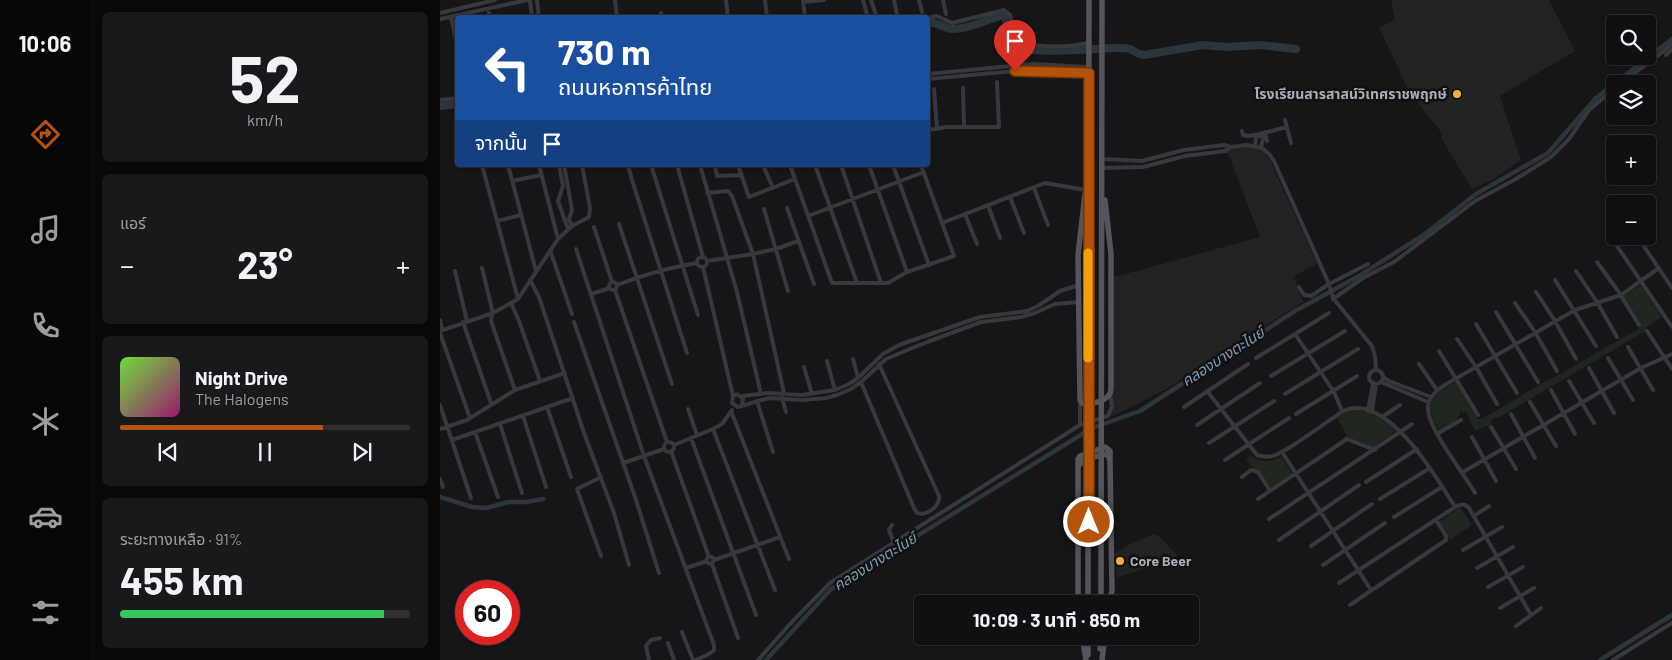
<!DOCTYPE html>
<html lang="th">
<head>
<meta charset="utf-8">
<style>
	:root { --surface:#101012; --page:#19191b; --text:#f1f3f6; --muted:#9c9d9f; --line:#303032; --accent:#b45309 }
	body { margin:0; font-family:Barlow,"Noto Sans Thai",sans-serif; background:var(--page); color:var(--text); height:100vh; display:flex; flex-direction:column; font-size:19px; white-space:nowrap }
	* { box-sizing:border-box; margin:0 }
	p { font-size:16px; color:var(--muted) }
	.icon { flex:none; width:28px; height:28px; fill:none; stroke:currentColor; stroke-width:2; stroke-linecap:round; stroke-linejoin:round }
	.map { position:relative; flex:1; overflow:hidden }
	.details { display:flex; flex-direction:column; gap:12px; padding:12px; background:#09090a; width:350px }
	.details>* { flex:none }
	.banner { position:absolute; left:15px; top:15px; width:475px; height:152px; border-radius:5px; box-shadow:0 1px 4px #0004,0 0 0 1px var(--line); background:#1a4fa0; color:#fff; overflow:hidden }
	.controls { position:absolute; left:1166px; top:15px; display:grid; gap:10px }
	.controls a { display:grid; place-items:center; width:50px; height:50px; border-radius:5px; background:var(--surface); box-shadow:0 1px 4px #0004,0 0 0 1px var(--line); font-size:25px }
	.speed { position:absolute; left:15px; top:580px; display:flex; gap:10px; font-size:25px; font-weight:700; text-align:center }
	.speed>* { display:grid; place-content:center; width:65px; height:65px; border-radius:50%; background:var(--surface); box-shadow:0 1px 4px #0004,0 0 0 1px var(--line); line-height:1 }
	.speed .limit { border:8px solid #d22; background:#fff; color:#111 }
	.pin { position:absolute; display:grid; place-items:center; width:42px; height:42px; color:#fff; margin:-51px -21px; border-radius:50% 50% 50% 0; rotate:-45deg; box-shadow:0 0 5px #0007 }
	.pin .icon { rotate:45deg }
	.me { position:absolute; width:55px; margin:-28px; rotate:0deg; stroke-linejoin:round; filter:drop-shadow(0 0 4px #0008) }
	.turn { display:flex; align-items:center; gap:18px; height:105px; padding:0 20px; font-size:22px }
	.turn .icon { width:65px; height:65px; stroke-width:2.5 }
	.turn b { display:block; font-size:35px; line-height:42px }
	.then { display:flex; align-items:center; height:48px; padding:0 20px; background:#0003; gap:10px; font-size:19px }
	.big { font-size:38px; font-weight:700; line-height:1.1 }
	.details .widget { flex:1; display:flex; flex-direction:column; justify-content:center; gap:8px; min-width:0; padding:0 18px; border-radius:8px; background:var(--page) }
	.details .dial { align-items:center; gap:0 }
	.dial b { font-size:65px; line-height:1 }
	.song { display:flex; align-items:center; gap:15px }
	.cover { width:60px; height:60px; border-radius:8px; background:linear-gradient(135deg,hsl(100 70% 55%),hsl(320 70% 35%)) }
	.played { height:5px; border-radius:2px; background:linear-gradient(90deg,var(--accent) 70%,var(--line) 70%) }
	.keys { display:flex; justify-content:space-around; direction:ltr }
	.heat { display:flex; justify-content:space-between; align-items:center; font-size:28px; direction:ltr }
	.charge { height:8px; border-radius:4px; background:linear-gradient(90deg,#34c759 91%,var(--line) 0) }
	.trip { position:absolute; left:474px; top:595px; width:285px; height:50px; border-radius:5px; background:var(--surface); box-shadow:0 1px 4px #0004,0 0 0 1px var(--line); font-weight:700; line-height:50px; text-align:center }
	main { display:flex; flex:1; min-height:0 }
	.menu { display:flex; flex-direction:column; width:90px; justify-content:space-around; align-items:center; background:#060607; color:var(--muted) }
	.menu .icon { width:35px; height:35px }
	.menu .current { color:var(--accent) }
	.menu b { font-size:22px; color:var(--text) }
	.map>svg:first-child { display:block }
	.built { fill:#222225 }
	.green { fill:#1e261f }
	.lines { fill:none; stroke-linecap:round; stroke-linejoin:round }
	.canal { stroke:#2c353c; stroke-width:4.5 }
	.river { stroke:#2c353c; stroke-width:8 }
	.minor { stroke:#37383d; stroke-width:4 }
	.primary { stroke:#53555c; stroke-width:5.5 }
	.route-casing { stroke:#753606; stroke-width:12 }
	.route { stroke:#b45309; stroke-width:9 }
	.slow { stroke:#f59e0b; stroke-width:9 }
	.poi-dot { fill:#f2b134; stroke:#111113; stroke-width:2 }
	.labels { text-anchor:middle; stroke-width:5; stroke-linejoin:round; paint-order:stroke }
	.poi-label { font-size:14px; font-weight:bold; fill:#a8adb8; stroke:#111113; text-anchor:end }
	.water-label { font-size:15px; font-style:italic; fill:#7f9bb3; stroke:#111113 }
</style>
</head>
<body>
<main>
<nav class="menu">
<b>10:06</b>
<svg class="icon current" aria-label="directions" viewBox="0 0 24 24"><path d="M12 3l9 9-9 9-9-9zM9 14v-3h6M13 9l2 2-2 2"/></svg>
<svg class="icon" aria-label="music" viewBox="0 0 24 24"><path d="M9 18V5l10-2v13"/><circle cx="6" cy="18" r="3"/><circle cx="16" cy="16" r="3"/></svg>
<svg class="icon" aria-label="phone" viewBox="0 0 24 24"><path d="M5 4h4l2 5-3 2q2 4 5 5l2-3 5 2v4C11 20 4 13 5 4z"/></svg>
<svg class="icon" aria-label="climate" viewBox="0 0 24 24"><path d="M12 3v18M4 7l16 10M4 17L20 7"/></svg>
<svg class="icon" aria-label="car" viewBox="0 0 24 24"><path d="M5 17H2v-5l4-1 3-4h7l3 4 3 1v5h-3M9 17h6M6 11h13"/><circle cx="7" cy="17" r="2"/><circle cx="17" cy="17" r="2"/></svg>
<svg class="icon" aria-label="filters" viewBox="0 0 24 24"><path d="M4 7h16M4 17h16"/><circle cx="9" cy="7" r="2"/><circle cx="15" cy="17" r="2"/></svg>
</nav>
<section class="details">
<div class="widget dial"><b>52</b><p>km/h</p></div>
<div class="widget"><p>แอร์</p>
<div class="heat"><a>−</a><b class="big">23°</b><a>+</a></div>
</div>
<div class="widget">
<div class="song"><i class="cover"></i><div><b>Night Drive</b><p>The Halogens</p></div></div>
<div class="played"></div>
<div class="keys"><svg class="icon" aria-label="previous" viewBox="0 0 24 24"><path d="M18 5L8 12l10 7zM5 5v14"/></svg><svg class="icon" aria-label="pause" viewBox="0 0 24 24"><path d="M8 5v14M16 5v14"/></svg><svg class="icon" aria-label="next" viewBox="0 0 24 24"><path d="M6 5l10 7-10 7zM19 5v14"/></svg></div>
</div>
<div class="widget"><p>ระยะทางเหลือ · 91%</p><b class="big">455 km</b><div class="charge"></div></div>
</section>
<div class="map">
<svg width="1232" height="660" viewBox="0 0 1232 660">
	<rect width="100%" height="100%" fill="#161618"/>
	<!-- built -->
	<path class="built" d="M951 0H1109L1135 51 1060 96 1081 160 1052 180 1032 189 1013 158 1002 139 1001 132 969 92 939 27 955 20Z
		M807 145 821 148 830 160 877 264 854 276 863 302 728 388 671 417 670 394 671 278 820 237 789 156 785 151Z
		M713 534 719 536 738 556 677 578 675 553 688 545Z"/>
	<!-- green -->
	<path class="green" d="M1201 285 1222 317 1206 327 1207 330 1058 418 1056 417 1051 420 1052 424 1035 431 1026 412 1024 413 1021 411 1015 423 999 431 993 420 990 407C994 393 1004 388 1016 382L1038 419H1041L1069 403 1100 384 1115 377 1198 329 1200 326 1183 296Z
		M917 410 933 413 957 430 931 449 904 438 907 435 896 417 902 412Z
		M811 456C823 462 829 463 841 457L853 474 830 489 806 459Z
		M1020 507 1032 525 1010 540 998 522Z"/>
	<g class="lines">
		<!-- canal -->
		<path class="canal" d="M0 497 32 507 46 508 69 502H87L103 499
			M326 660 391 589 652 428 700 411 855 311 919 276 985 234 1036 194 1108 153 1156 98 1232 39
			M1160 660 1232 615"/>
		<!-- river -->
		<path class="river" d="M488 23C500 21 503 29 513 29 530 29 547 19 563 15L565 16C568 27 570 40 581 47 596 55 658 48 678 48 681 48 687 48 690 49 695 51 696 54 704 55L763 45 787 47 820 45 856 49
			M0 106 18 104"/>
		<!-- minor -->
		<path class="minor" d="M90 0 92 18
			M97 0 99 18
			M175 0 177 18
			M286 0 288 18
			M325 0 327 18
			M363 0 365 18
			M423 0 428 18
			M431 0 437 18
			M454 0 457 14
			M479 0 482 12
			M503 0 506 14
			M363 2 384 0
			M0 13 55 0
			M221 13 222 18
			M11 17 18 48
			M46 18 50 17 48 9
			M488 18 497 16 512 23 564 10 570 15 578 39C598 50 627 47 649 43
			M0 19 87 0
			M1226 55 1232 49
			M488 74 592 64 649 67
			M488 79 575 71 649 73
			M1180 84 1224 51 1232 43
			M523 88 524 127
			M494 89 497 129
			M0 100 18 98
			M845 120 851 143
			M488 130 507 127H559L557 82
			M802 131 803 135 808 136 820 134
			M825 132 827 141
			M820 135V134L847 127
			M815 146 816 138 820 135 823 138 821 148
			M663 159 702 161 744 150 784 145 791 147 807 145 822 148 829 154 834 161 889 284 893 298 932 346 935 356 936 369
			M42 165 78 299
			M68 165 96 271
			M99 165 118 239
			M119 165 123 186 118 201 128 229
			M124 165 132 210 129 219 132 226
			M188 165 192 180 247 353
			M211 165 258 315
			M237 165 263 257
			M260 165 297 292 321 394
			M275 165 277 176 301 175
			M298 165 309 197 355 179
			M323 165 333 188
			M350 165 392 283H448L467 272 514 256 481 165
			M375 165 417 283
			M401 165 441 283
			M429 165 467 272
			M453 165 489 265
			M663 168 703 167 745 156 785 151 791 147
			M72 181 101 175
			M594 188 608 225
			M267 193 288 191 292 196 313 254 344 393
			M570 197 584 233
			M548 205 560 238
			M347 208 374 284
			M324 209 348 291
			M525 214 537 244
			M368 216 484 172
			M57 221 81 215
			M502 223 605 183 646 190
			M179 224 232 384
			M154 227 172 282
			M1197 236 1232 288
			M1177 246 1232 327
			M136 249 204 456 274 645V650L269 654 256 660
			M110 250 132 314
			M257 262a5 5 0 1 1 10 0a5 5 0 1 1-10 0Z
			M267 261 313 254 336 249 358 241
			M1157 262 1178 291 1199 325
			M263 267 293 396
			M15 271 27 321
			M1136 271 1157 302 1177 337
			M90 280 99 297 144 433 174 513 189 565
			M1115 280 1156 346
			M169 286a4 4 0 1 1 8 0a4 4 0 1 1-8 0Z
			M177 285C203 275 230 267 257 263
			M859 287 864 295 871 296 889 284 928 264
			M175 290 227 442
			M1096 292 1115 321 1136 359
			M151 294 170 288
			M893 299 923 278 954 262 1035 201 1074 180 1111 157 1129 139 1149 110 1175 88
			M71 303 79 321 100 381
			M1075 303 1095 332 1117 371
			M1056 312 1098 382
			M0 320 2 329
			M23 322 51 403
			M134 322 195 497 219 573
			M1036 324 1077 393
			M0 331 53 313 42 268
			M1207 331 1232 369
			M0 333 30 418
			M855 334 894 392 902 411
			M1017 339 1036 367 1057 404
			M1188 347 1213 390
			M999 351 1038 415
			M816 358 889 313
			M1168 358 1193 400
			M413 359 418 378
			M387 361 395 390
			M979 364 997 390
			M364 367 372 394
			M1149 368 1174 413
			M929 377a7 7 0 1 1 14 0a7 7 0 1 1-14 0Z
			M831 376 905 331
			M943 377 949 381 991 397
			M1129 381 1154 423
			M421 382 474 508 477 513C486 516 500 507 499 496L439 364
			M941 382 988 402
			M75 390 52 324 51 319 53 313 78 299 118 239 132 226 149 217 150 208 142 165
			M1111 390 1135 434
			M767 391 817 455C831 460 840 453 852 446 864 438 876 430 887 422 892 419 898 414 903 411 947 391 997 478 1015 507
			M845 394 918 349
			M302 396 328 393 362 395 395 390 409 384 418 378 443 354 459 345 540 317 587 311 598 306 620 291 639 285
			M342 398 346 412
			M317 401 333 452
			M640 402V425
			M1090 402 1116 446
			M0 405 31 498
			M302 405 303 399 297 394 293 396 292 403 298 407 329 398 362 400 386 398 397 395 411 389 421 382 446 359 487 342 541 322 581 317 595 313 615 304 639 302
			M107 407 131 477
			M744 407 808 364
			M248 409 257 435
			M291 411 349 559
			M928 411 933 383
			M932 412 936 384
			M856 414 917 376
			M1071 414 1095 458
			M83 416 106 487
			M942 417 960 405
			M60 424 82 493
			M757 425 820 383
			M1051 427 1076 469
			M0 429 27 420 75 390 125 373
			M273 429 335 590
			M35 432 58 497
			M997 434 1021 420
			M1032 437 1056 481
			M251 438 316 615
			M12 440 133 398
			M224 447a5 5 0 1 1 10 0a5 5 0 1 1-10 0Z
			M769 443 834 401
			M234 445 273 429 282 424 292 410
			M231 451 269 557
			M842 452 931 590
			M785 460 849 418
			M183 463 224 449
			M1023 472 1201 368 1232 354
			M161 477 137 489 161 556
			M802 477 811 470 818 472 830 491
			M0 479 3 487
			M926 482 977 449
			M1035 493C1024 474 987 427 988 408 988 398 995 392 1003 386L1135 310 1181 295 1219 268
			M818 499 907 439 935 450
			M940 499 990 468
			M1034 516 1049 506
			M954 517 1002 487
			M829 519 972 424
			M452 525 449 530 454 543
			M839 540 919 485
			M871 546 932 504
			M1023 550 1062 527
			M266.5 560a3.5 3.5 0 1 1 7 0a3.5 3.5 0 1 1-7 0Z
			M274 560 340 537
			M272 564 298 638
			M883 565 945 523
			M246 568 267 561
			M1037 568 1073 547
			M899 583 1015 507C1020 504 1025 503 1029 508L1091 615
			M1048 587 1083 567
			M910 605 1006 540V536L996 520
			M1060 608 1094 588
			M1076 626 1101 608
			M242 632 253 660
			M228 643 234 660
			M209 660 206 646 211 640 220 638
			M318 660 350 624 390 583 640 425 668 416 672 406 670 394
			M1173 660 1232 623"/>
		<!-- primary -->
		<path class="primary" d="M645 194 638 255 640 400 642 403C649 405 664 402 669 395 670 394 671 390 671 387V254L665 200
			M638 467 642 461 664 454 668 455 670 460
			M638 604V459L640 456 665 447 670 451V461L672 589 670 604
			M648 604 649 0
			M661 604 662 0
			M642 636 646 660
			M660 649 661 636
			M648 655V636
			M662 660 665 636"/>
	</g>
	<g class="lines">
		<!-- route casing -->
		<g class="route-casing">
			<path id="route" d="M575 71 649 73V522"/>
		</g>
		<!-- route -->
		<use href="#route" class="route"/>
		<!-- slow -->
		<path class="slow" d="M648 253V358"/>
	</g>
	<!-- markers -->
	<g class="poi-dot">
		<circle cx="1017" cy="94" r="5"/>
		<circle cx="680" cy="561" r="5"/>
	</g>
	<g class="labels">
		<!-- poi labels -->
		<g class="poi-label">
			<text x="1007" y="99">โรงเรียนสารสาสน์วิเทศราชพฤกษ์</text>
			<text x="690" y="566" text-anchor="start">Core Beer</text>
		</g>
		<!-- water labels -->
		<g class="water-label">
			<text transform="translate(783 357) rotate(-33)" y="5">คลองบางตะไนย์</text>
			<text transform="translate(435 562) rotate(-32)" y="5">คลองบางตะไนย์</text>
		</g>
	</g>
</svg>
<div class="controls">
<a><svg class="icon" aria-label="search" viewBox="0 0 24 24"><circle cx="10" cy="10" r="6"/><path d="M15 15l6 6"/></svg></a>
<a><svg class="icon" aria-label="layers" viewBox="0 0 24 24"><path d="M12 4l9 5-9 5-9-5zM3 14l9 5 9-5"/></svg></a>
<a>+</a>
<a>−</a>
</div>
<div class="speed"><div class="limit">60</div></div>
<div class="pin" style="left:575px;top:71px;background:#d93025"><svg class="icon" aria-label="arrive" viewBox="0 0 24 24"><path d="M6 21V4h12l-3 4 3 4H6"/></svg></div>
<svg class="me" style="left:649px;top:522px" viewBox="-20 -20 40 40"><circle r="17" fill="#b45309" stroke="#fff" stroke-width="3"/><path d="M0-11L8 9 0 5-8 9z" fill="#fff"/></svg>
<div class="trip">10:09 · 3 นาที · 850 m</div>
<div class="banner">
<div class="turn"><svg class="icon" aria-label="left" viewBox="0 0 24 24"><path d="M17 20v-9H6M10 6l-5 5 5 5"/></svg><div><b>730 m</b>ถนนหอการค้าไทย</div></div>
<div class="then">จากนั้น<svg class="icon" aria-label="arrive" viewBox="0 0 24 24"><path d="M6 21V4h12l-3 4 3 4H6"/></svg></div>
</div>
</div>
</main>
</body>
</html>
